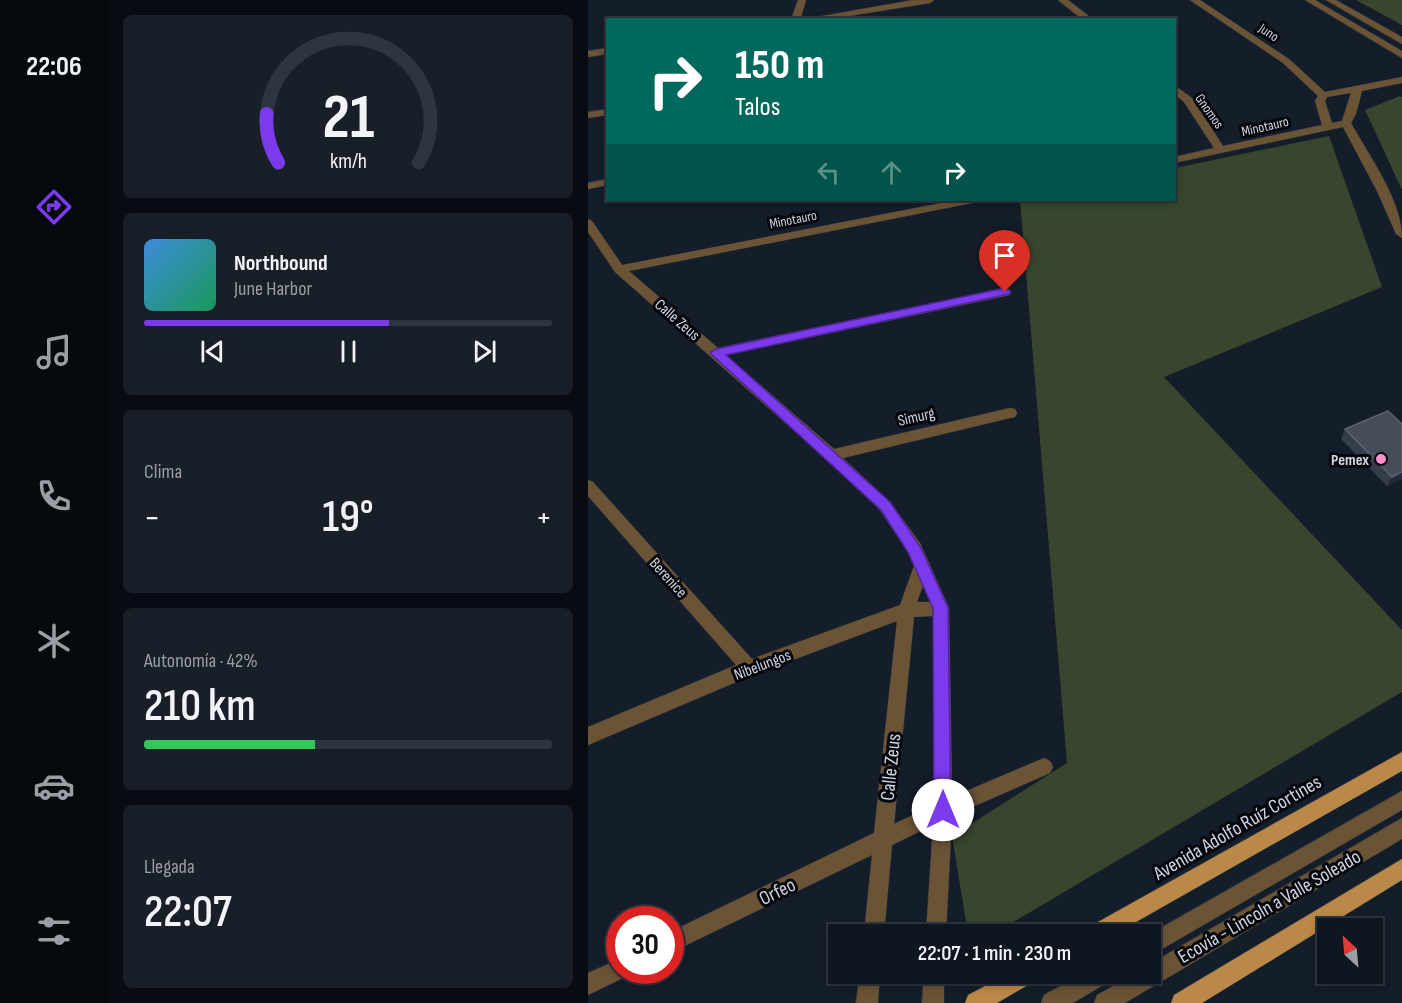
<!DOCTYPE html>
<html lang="es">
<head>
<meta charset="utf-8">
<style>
	:root { --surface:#0f1620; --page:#181f29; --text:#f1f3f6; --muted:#9b9fa5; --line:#2f353e; --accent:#7c3aed }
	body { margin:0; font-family:"Sofia Sans Condensed",sans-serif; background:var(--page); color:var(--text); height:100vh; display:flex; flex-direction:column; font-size:22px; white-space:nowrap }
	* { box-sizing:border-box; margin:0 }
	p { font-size:20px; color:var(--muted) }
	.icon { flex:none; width:33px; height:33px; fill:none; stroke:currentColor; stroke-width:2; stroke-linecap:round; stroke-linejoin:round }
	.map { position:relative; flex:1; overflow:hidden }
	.sheet { display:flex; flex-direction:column; gap:15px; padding:15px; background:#080c12; width:480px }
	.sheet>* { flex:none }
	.hud { position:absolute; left:18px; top:18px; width:570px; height:183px; border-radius:0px; box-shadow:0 3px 9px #0003,0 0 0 2px var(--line); background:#00695c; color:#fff; overflow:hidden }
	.needle { width:39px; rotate:334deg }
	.fabs { position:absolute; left:729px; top:918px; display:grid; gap:12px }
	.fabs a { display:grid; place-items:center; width:66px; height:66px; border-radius:0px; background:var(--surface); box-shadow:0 3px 9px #0003,0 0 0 2px var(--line); font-size:30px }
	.speed { position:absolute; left:18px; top:906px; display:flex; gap:12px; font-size:30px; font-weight:700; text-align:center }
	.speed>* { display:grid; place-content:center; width:78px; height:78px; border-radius:50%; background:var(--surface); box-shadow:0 3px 9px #0003,0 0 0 2px var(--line); line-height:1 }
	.speed .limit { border:9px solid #d22; background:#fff; color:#111 }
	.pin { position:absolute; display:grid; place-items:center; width:51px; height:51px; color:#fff; margin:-62px -26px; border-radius:50% 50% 50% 0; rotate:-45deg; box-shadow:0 0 6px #0007 }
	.pin .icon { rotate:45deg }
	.me { position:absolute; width:66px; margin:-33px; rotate:0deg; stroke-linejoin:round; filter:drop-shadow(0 0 4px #0008) }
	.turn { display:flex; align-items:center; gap:21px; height:126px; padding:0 30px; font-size:27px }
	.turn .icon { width:78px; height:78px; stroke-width:2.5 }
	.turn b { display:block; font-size:42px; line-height:51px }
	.lanes { display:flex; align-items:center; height:57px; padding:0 30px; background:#0003; justify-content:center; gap:30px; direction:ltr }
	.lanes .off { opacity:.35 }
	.big { font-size:45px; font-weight:600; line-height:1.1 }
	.sheet .widget { flex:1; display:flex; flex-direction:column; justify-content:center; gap:9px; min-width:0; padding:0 21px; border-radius:9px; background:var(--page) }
	.sheet .dial { align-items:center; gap:0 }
	.dial svg { height:156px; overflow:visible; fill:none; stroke:var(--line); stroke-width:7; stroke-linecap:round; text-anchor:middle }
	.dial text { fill:var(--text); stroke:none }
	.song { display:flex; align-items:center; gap:18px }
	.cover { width:72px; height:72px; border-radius:9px; background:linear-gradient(135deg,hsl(210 70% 55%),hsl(150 70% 35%)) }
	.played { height:6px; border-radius:3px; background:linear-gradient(90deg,var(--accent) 60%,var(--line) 60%) }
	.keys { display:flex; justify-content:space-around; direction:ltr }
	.heat { display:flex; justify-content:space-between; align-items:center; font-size:33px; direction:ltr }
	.charge { height:9px; border-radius:4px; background:linear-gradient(90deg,#34c759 42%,var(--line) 0) }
	.trip { position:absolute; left:240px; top:924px; width:333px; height:60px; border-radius:0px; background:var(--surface); box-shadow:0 3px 9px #0003,0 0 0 2px var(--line); font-weight:600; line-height:60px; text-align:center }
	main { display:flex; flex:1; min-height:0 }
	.dock { display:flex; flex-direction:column; width:108px; justify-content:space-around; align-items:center; background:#06090d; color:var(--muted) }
	.dock .icon { width:42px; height:42px }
	.dock .on { color:var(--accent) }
	.dock b { font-size:27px; color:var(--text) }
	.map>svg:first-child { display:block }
	.green { fill:#39452d }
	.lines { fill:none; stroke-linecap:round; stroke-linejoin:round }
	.minor-casing { stroke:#2e3743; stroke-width:1 }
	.major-casing { stroke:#2e3743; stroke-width:1 }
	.minor { fill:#6b5335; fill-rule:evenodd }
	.major { fill:#ba8947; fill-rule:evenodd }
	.wall { fill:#343d4a }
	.shaded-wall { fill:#202937 }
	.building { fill:#454d5a; stroke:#5a626f; stroke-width:1.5 }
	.route { fill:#7c3aed; stroke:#51269a; stroke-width:1.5 }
	.poi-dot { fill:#f890cc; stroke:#05070d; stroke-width:2 }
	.labels { text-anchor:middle; stroke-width:6; stroke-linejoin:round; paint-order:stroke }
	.far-street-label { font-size:14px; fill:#d0d6df; stroke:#05070d }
	.street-label { font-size:16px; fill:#d0d6df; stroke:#05070d }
	.poi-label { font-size:16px; font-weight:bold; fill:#d0d6df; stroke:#05070d; text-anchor:end }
	.near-street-label { font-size:20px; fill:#d0d6df; stroke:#05070d }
</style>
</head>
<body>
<main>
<nav class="dock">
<b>22:06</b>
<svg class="icon on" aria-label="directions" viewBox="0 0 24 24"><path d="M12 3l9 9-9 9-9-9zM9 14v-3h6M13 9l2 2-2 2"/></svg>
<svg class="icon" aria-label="music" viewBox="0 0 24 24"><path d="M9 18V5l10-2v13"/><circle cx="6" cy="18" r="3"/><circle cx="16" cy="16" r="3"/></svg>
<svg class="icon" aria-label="phone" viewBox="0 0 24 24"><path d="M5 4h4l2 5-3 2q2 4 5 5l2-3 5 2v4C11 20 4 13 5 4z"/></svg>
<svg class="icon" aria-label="climate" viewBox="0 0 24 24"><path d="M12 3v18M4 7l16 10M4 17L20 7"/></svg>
<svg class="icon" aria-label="car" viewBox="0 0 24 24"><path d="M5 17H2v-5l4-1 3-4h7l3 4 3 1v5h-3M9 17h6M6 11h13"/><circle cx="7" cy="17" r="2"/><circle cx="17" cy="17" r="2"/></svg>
<svg class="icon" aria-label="filters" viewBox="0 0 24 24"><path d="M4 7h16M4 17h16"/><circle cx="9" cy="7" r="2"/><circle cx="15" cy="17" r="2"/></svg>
</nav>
<section class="sheet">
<div class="widget dial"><svg viewBox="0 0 100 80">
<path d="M14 69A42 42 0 1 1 86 69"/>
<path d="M14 69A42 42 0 0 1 8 44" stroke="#7c3aed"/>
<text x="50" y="56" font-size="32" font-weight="700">21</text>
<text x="50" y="72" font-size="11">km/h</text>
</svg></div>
<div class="widget">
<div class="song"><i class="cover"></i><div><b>Northbound</b><p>June Harbor</p></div></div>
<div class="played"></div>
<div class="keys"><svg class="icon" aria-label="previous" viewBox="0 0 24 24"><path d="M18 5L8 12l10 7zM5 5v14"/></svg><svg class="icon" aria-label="pause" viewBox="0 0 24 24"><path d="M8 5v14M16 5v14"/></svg><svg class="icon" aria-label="next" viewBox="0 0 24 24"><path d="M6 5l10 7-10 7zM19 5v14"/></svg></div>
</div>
<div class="widget"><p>Clima</p>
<div class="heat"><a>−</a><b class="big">19°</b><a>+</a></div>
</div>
<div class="widget"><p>Autonomía · 42%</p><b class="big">210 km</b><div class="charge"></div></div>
<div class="widget"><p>Llegada</p><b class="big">22:07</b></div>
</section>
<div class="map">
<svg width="814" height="1003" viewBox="0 0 814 1003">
	<rect width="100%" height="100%" fill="#141d2a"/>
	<!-- green -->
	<path class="green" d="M768 0H814V25Z
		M812 96 814 97V190L777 110Z
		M741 136 794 287 576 377 814 630V692L405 934H380L364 836 479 763 432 201 586 200 587 168Z"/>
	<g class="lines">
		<!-- minor casing -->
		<g class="minor-casing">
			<path id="minor" d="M210 0H218L212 20H203Z
				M325 0H346L342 3 236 20H212Z
				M470 0H480L506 20H495Z
				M602 0H612L701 59 737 92 814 77V83L774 91 768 114 763 123C781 156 814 200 814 238L808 234 789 191 755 127 586 163V157L626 148 596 102 586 94V85L604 98 635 146 734 125 727 101 730 96 695 63ZM763 93 754 121 744 123 737 101 739 97Z
				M717 0H727L814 51V58Z
				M738 0H748L814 37V44Z
				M20 48V54L0 57V51Z
				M20 109V115L0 118V112Z
				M20 179V185L0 189V183Z
				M369 200H390L384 203 41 271 130 348 417 288 421 289 423 292 421 295 417 296 138 355 246 449 422 408 427 409 429 413 427 417 422 418 255 458 302 502 332 543 361 608 364 797 456 758 462 761 465 767 462 773 364 816 358 934H338L345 825 304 845 296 934H276L284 855 82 953V932L286 833 309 621 167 674 0 745V727L148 665 0 496V480L5 482 164 659 312 605 326 566 320 552 292 510 238 459 27 272 0 232V219L4 221 34 265ZM335 586 342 602H329ZM345 616 346 805 306 824 326 617Z
				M814 791V810L562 956V934Z
				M814 818V839L537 1003H506L509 995 547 974H562V964Z
				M32 959V970H42L39 976 0 995V973Z
				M272 974H292L290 1003H268Z
				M336 974H356V1003H334Z
				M495 974H525L522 981 485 1003H453L456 995Z"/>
		</g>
		<!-- major casing -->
		<g class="major-casing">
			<path id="major" d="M814 752V771L527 934H498L501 927Z
				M814 859V880L614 1003H583L586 995Z
				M420 974H450L447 981 409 1003H377L380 995Z"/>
		</g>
		<!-- minor -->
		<use href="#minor" class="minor"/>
		<!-- major -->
		<use href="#major" class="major"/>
	</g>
	<!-- wall -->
	<path class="wall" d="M757 429 814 479 799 486 753 439Z"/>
	<!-- shaded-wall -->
	<path class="shaded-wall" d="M814 472V479L799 486 804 477Z"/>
	<!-- building -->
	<path class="building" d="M800 411 814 424V472L804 477 757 429Z"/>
	<!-- route -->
	<path class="route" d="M417 288 423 292 421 294 138 355 302 502 333 548 360 608 363 810 361 816 355 818 349 816 346 810 345 608 320 552 293 510 122 353 128 349Z"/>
	<!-- markers -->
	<circle class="poi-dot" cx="793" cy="459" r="6"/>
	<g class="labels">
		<!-- far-street labels -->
		<g class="far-street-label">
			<text transform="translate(681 32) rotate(34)" y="5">Juno</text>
			<text transform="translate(622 111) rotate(55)" y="5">Gnomos</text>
			<text transform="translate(677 126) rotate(-13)" y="5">Minotauro</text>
			<text transform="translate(205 219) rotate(-11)" y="5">Minotauro</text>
		</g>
		<!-- street labels -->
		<g class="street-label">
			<text transform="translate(90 319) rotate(41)" y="6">Calle Zeus</text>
			<text transform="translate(328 416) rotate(-13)" y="6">Simurg</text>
			<text transform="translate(81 577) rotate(48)" y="6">Berenice</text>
			<text transform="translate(174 664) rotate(-21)" y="6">Nibelungos</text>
		</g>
		<!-- poi labels -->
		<g class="poi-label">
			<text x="781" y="465">Pemex</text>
		</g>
		<!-- near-street labels -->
		<g class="near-street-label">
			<text transform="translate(302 767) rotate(-84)" y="7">Calle Zeus</text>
			<text transform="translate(649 827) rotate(-30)" y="7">Avenida Adolfo Ruíz Cortines</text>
			<text transform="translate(189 891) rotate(-26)" y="7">Orfeo</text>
			<text transform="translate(681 906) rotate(-30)" y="7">Ecovía - Lincoln a Valle Soleado</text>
		</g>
	</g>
</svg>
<div class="fabs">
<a><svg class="needle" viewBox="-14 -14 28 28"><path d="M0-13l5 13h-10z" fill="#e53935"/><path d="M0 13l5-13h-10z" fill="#9b9fa5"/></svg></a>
</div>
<div class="speed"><div class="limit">30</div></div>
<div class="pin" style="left:417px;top:292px;background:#d93025"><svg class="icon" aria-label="arrive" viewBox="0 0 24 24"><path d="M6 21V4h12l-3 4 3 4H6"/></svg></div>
<svg class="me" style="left:355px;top:810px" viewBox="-20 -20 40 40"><circle r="19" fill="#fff"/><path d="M0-13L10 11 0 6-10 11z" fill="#7c3aed"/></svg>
<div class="trip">22:07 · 1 min · 230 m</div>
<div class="hud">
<div class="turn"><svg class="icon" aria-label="right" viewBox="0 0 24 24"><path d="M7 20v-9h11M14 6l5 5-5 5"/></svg><div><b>150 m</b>Talos</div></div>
<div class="lanes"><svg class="icon off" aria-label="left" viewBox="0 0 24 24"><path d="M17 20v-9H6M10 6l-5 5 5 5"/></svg><svg class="icon off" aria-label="ahead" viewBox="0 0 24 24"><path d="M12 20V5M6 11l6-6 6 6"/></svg><svg class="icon" aria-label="right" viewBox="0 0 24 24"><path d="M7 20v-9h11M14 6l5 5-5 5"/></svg></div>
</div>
</div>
</main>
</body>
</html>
